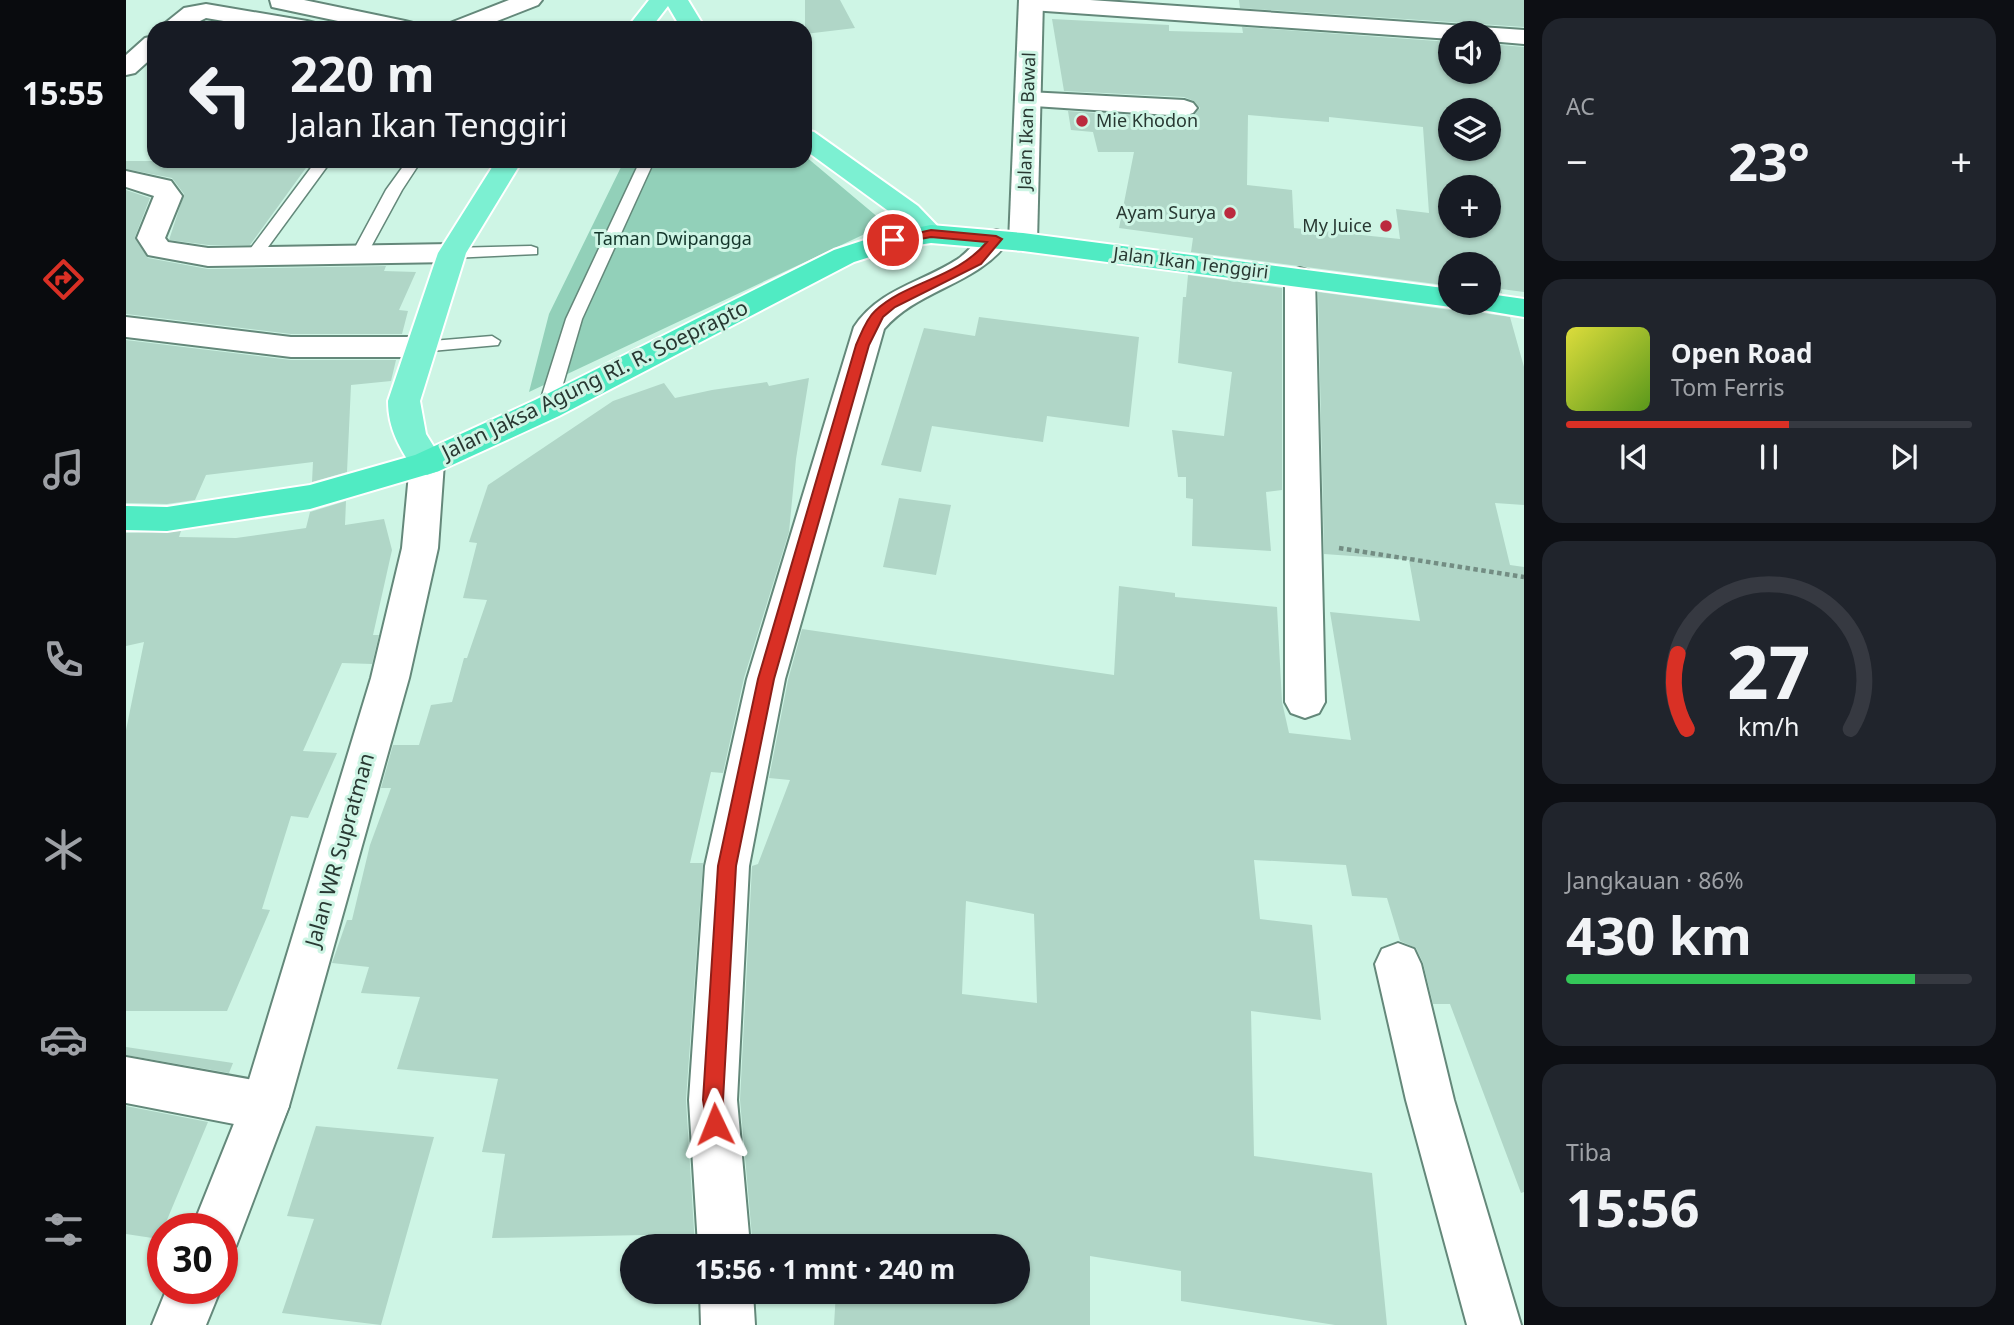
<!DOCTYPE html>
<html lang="id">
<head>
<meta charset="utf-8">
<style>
	:root { --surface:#171b24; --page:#20242c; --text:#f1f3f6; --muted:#9ea1a6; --line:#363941; --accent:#d93025 }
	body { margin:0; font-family:"Noto Sans",sans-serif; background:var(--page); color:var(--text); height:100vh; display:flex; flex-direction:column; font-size:26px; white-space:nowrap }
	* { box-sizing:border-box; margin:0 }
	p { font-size:23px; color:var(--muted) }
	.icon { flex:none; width:38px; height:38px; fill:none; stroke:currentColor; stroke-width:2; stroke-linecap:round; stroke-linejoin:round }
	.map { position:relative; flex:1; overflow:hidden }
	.drawer { display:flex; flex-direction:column; gap:18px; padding:18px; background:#0d0f14; width:490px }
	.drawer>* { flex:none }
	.hud { position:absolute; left:21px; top:21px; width:665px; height:147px; border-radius:21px; box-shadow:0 2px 5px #0004; background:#171b24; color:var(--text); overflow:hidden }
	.tools { position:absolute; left:1312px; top:21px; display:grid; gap:14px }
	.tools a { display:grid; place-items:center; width:63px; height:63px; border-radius:50%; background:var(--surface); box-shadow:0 2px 5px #0004; font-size:35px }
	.speed { position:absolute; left:21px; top:1213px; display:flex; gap:14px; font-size:35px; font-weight:700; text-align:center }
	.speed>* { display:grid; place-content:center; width:91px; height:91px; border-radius:50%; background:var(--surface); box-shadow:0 2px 5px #0004; line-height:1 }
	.speed .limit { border:10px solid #d22; background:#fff; color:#111 }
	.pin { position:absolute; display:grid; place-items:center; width:60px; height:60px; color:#fff; margin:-30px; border:4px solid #fff; border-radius:50%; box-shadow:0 2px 7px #0007 }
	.me { position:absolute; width:77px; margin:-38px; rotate:358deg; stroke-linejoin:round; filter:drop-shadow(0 0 5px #0008) }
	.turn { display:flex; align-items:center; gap:24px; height:147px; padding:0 28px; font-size:32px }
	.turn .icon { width:91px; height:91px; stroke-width:2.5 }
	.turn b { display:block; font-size:49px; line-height:60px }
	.big { font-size:52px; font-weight:700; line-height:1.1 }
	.drawer .tile { flex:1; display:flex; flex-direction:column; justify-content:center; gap:10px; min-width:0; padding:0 24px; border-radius:21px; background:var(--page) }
	.drawer .dial { align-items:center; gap:0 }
	.dial svg { height:182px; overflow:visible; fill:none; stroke:var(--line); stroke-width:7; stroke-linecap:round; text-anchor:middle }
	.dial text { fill:var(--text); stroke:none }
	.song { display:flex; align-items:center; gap:21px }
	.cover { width:84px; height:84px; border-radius:10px; background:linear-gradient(135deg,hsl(60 70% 55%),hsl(90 70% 35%)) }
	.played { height:7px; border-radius:4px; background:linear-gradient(90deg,var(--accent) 55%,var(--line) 55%) }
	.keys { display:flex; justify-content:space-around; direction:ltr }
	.heat { display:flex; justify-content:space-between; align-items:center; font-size:38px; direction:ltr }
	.charge { height:10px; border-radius:5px; background:linear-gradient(90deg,#34c759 86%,var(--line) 0) }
	.trip { position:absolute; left:494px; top:1234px; width:410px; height:70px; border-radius:35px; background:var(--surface); box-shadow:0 2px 5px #0004; font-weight:700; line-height:70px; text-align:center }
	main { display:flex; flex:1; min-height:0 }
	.dock { display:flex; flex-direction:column; width:126px; justify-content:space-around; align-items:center; background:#090b0e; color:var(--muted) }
	.dock .icon { width:49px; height:49px }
	.dock .on { color:var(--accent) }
	.dock b { font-size:32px; color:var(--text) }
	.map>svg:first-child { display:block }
	.green { fill:#92d0b9 }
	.building { fill:#b0d6c7; fill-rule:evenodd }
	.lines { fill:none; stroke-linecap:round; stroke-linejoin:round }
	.service-casing { stroke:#64887a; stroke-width:3 }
	.minor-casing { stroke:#64887a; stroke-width:4 }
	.tertiary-casing { stroke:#64887a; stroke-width:4 }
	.secondary-casing { stroke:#64887a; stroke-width:4 }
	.primary-casing { stroke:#fff; stroke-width:4 }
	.trunk-casing { stroke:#fff; stroke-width:4 }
	.path { stroke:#738d83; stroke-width:4.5; stroke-dasharray:4.5 3.5; stroke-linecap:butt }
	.service { fill:#fff; fill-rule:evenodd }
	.minor { fill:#fff; fill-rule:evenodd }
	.tertiary { fill:#fff; fill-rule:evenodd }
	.secondary { fill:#fff; fill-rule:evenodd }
	.primary { fill:#7cf0d2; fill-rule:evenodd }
	.trunk { fill:#50ebc3; fill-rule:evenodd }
	.route { fill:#d93025; stroke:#8d1f18; stroke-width:2 }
	.poi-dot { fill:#bb2a3e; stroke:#cef5e5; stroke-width:2.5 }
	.labels { text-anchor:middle; stroke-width:6; stroke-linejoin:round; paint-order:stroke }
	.far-street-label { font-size:18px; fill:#283832; stroke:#cef5e5 }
	.far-poi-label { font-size:18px; fill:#283832; stroke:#cef5e5; text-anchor:end }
	.far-park-label { font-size:18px; fill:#13352a; stroke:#cef5e5 }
	.street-label { font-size:21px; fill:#283832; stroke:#cef5e5 }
</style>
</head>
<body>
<main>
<nav class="dock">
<b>15:55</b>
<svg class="icon on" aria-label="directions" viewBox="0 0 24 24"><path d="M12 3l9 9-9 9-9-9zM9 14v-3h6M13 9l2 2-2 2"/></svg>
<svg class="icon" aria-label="music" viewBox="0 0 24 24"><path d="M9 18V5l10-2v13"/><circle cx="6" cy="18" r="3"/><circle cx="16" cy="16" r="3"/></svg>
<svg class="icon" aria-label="phone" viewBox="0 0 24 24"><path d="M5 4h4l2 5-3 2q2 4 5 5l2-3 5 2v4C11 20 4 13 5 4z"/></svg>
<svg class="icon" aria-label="climate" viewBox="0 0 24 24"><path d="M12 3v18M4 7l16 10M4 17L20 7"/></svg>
<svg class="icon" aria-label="car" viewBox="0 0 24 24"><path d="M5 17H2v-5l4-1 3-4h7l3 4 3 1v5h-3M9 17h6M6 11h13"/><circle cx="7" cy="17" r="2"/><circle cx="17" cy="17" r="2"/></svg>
<svg class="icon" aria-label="filters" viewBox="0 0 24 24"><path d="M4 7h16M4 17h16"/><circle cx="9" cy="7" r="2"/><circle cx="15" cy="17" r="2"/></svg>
</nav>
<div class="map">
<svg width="1398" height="1325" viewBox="0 0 1398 1325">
	<rect width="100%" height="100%" fill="#cef5e5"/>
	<!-- green -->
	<path class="green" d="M679 156 760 224 403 392 423 314 498 161H679Z"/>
	<!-- building -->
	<path class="building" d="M679 0H714L729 28 679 34Z
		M1113 0H1398V27L1114 8Z
		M926 19 1043 25V31L1117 33 1116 27 1325 42V72H1363V44L1398 47V292L1375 289 1376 293 1363 291V264H1325V286L1065 252 1067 238 993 228 1008 152H972L967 132 945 130 942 111 1058 119 1068 115 1074 108 1068 101 1058 97 938 91ZM1325 110H1363V149H1325ZM1122 115 1203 122V117L1297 127 1303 213 1270 209 1274 239 1168 228 1166 190 1121 185ZM1325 187H1363V226H1325Z
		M0 161H185L124 245H82L43 240 58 194 46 178 0 169Z
		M0 190 24 198 9 237 22 258 82 269 260 266 258 271 290 272 273 310 282 311 276 334H165L0 314Z
		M1062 275 1156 288V490L1140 492 1145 551 1066 546 1067 499 1060 498V477H1052L1046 430 1098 436 1106 372 1052 363 1057 297H1060Z
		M1192 292 1325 310 1343 303 1350 312 1384 317 1398 367V505L1369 503 1384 565 1398 567V1192L1395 1193 1324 1004H1307L1297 963 1290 948 1274 941 1261 898 1226 896 1220 865 1128 860 1134 919 1186 925 1195 1020 1125 1011 1128 1156 1246 1173 1261 1325H1209L1055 1301V1271L964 1256V1325H708L710 1292H891V1246H703L626 1237 614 1100 626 866 632 864 664 780 643 778 662 680 676 629 988 675 993 586 1049 593V597L1151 607 1156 702 1163 733 1225 740 1204 612 1294 621 1283 560 1198 554ZM840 901 908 914 911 1003 836 994Z
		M853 317 1013 337 1003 427 921 416 917 442 806 426 795 472 755 465 798 328 849 336Z
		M0 340 165 360H270L265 381 225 385 221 472 186 482 187 462 80 475 69 500 41 504 0 503Z
		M683 378 670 459 663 532 618 678 597 773 585 772 564 863H577L560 1100 569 1246H520V1235L366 1238 379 1154 356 1152 372 1079 271 1069 294 997 235 993 243 967 206 963 221 920H226L244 845 265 788H255L267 745H293L305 705 326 702 338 658H341L361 600 337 598 351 543 343 542 362 485 487 401 538 383 549 398 586 390 641 382 643 386Z
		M773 498 825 505 810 575 757 567Z
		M220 501 219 525 258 519 266 550 247 635H253L246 664 216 663 177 751 211 753 182 818 165 816 136 909 144 910 101 1011H0V730L18 642 0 646V533L55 531 53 537 110 538 180 528 184 512Z
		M0 1047 107 1063 103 1073 0 1055Z
		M0 1106 82 1122 33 1239 0 1234Z
		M190 1126 308 1137 255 1325 156 1313 188 1219 161 1216Z"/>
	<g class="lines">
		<!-- service casing -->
		<g class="service-casing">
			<path id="service" d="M190 161H205L134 258H122V252Z
				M281 161H295L276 190 239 258H227L225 255 260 190Z
				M514 161H528L456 319 430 408 421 414 415 412 412 408 440 319Z
				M405 246 411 248V254L326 258 318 253 326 248Z
				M366 336 374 341 372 345 294 352 285 347 294 342Z"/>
		</g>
		<!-- minor casing -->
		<g class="minor-casing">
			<path id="minor" d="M144 0H178L279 21 287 23 291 28H245L146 7Z
				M383 0H416L412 5 353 28H320L324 23Z
				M895 0H964L1398 30V44L1363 41V33H1325V39L905 10 897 8 893 3Z
				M80 4 181 21 189 23 193 28H139L80 18 60 28H33L58 8Z
				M28 36V56L9 73 0 75V55L19 38Z
				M902 92 1058 100 1067 103 1071 108 1067 113 1058 116 893 105 889 100 893 95Z
				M0 171 45 181 56 196 39 238 42 242 82 248 326 244 336 247 340 253 336 259 326 262 82 266 22 255 11 238 28 196 0 187Z
				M870 230 880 233 884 239C853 285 793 288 758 329L659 679 623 866 611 1100 624 1246H572L563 1100 579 866 621 679 728 327C753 289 795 283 832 259 845 250 854 234 870 230Z
				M1174 268 1184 271 1189 277 1199 702 1193 713 1179 718 1165 713 1159 702V277L1164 271Z
				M0 317 165 337H294L305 340 310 347 305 354 294 357H165L0 337Z
				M1272 943 1288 949 1295 964 1328 1100 1395 1325H1341L1280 1100 1249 964 1256 949Z
				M0 1057 139 1082 156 1089 163 1106 156 1123 139 1130 0 1103Z
				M574 1292H627L629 1325H575Z"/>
		</g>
		<!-- tertiary casing -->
		<g class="tertiary-casing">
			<path id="tertiary" d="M893 0H917L911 242 907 248 897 251 887 248 883 242Z"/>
		</g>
		<!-- secondary casing -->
		<g class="secondary-casing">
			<path id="secondary" d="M301 451 313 455 318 463 312 548 283 678 163 1106 110 1246 96 1252V1228H66L115 1106 245 678 276 548 284 463 289 455Z
				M41 1288H95L80 1325H26Z"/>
		</g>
		<!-- primary casing -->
		<g class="primary-casing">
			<path id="primary" d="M523 0H562L579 28H555L542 6 525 28H501Z
				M679 130 688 132 792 206 819 234 815 240 805 243 795 240 772 218 679 150Z
				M370 161H396L340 253 294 401 300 434 318 463 313 471 301 475 289 471C274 449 262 429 262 401L312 253Z"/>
		</g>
		<!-- trunk casing -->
		<g class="trunk-casing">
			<path id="trunk" d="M805 225 897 233 1325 289V303H1337L1325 307 897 251 805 243 772 248 728 262 433 416 313 471 184 509 41 531 0 530V506L41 507 184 485 289 455 409 400 708 250 757 234Z
				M1363 294 1398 299V317L1350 309 1346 303H1363Z"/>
		</g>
		<!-- path -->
		<path class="path" d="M1213 548 1398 577"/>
		<!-- service -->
		<use href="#service" class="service"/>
		<!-- minor -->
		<use href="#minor" class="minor"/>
		<!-- tertiary -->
		<use href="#tertiary" class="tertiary"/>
		<!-- secondary -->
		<use href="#secondary" class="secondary"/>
		<!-- primary -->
		<use href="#primary" class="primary"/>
		<!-- trunk -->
		<use href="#trunk" class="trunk"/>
	</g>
	<!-- route -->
	<path class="route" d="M805 230 870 236 876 239 855 264 769 307 757 317 743 345 648 679 610 866 597 1100 599 1124 596 1131 589 1134 582 1131 577 1100 592 866 632 679 730 345C735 334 740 319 749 311 781 281 830 279 861 242L805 237 767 244 761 240Z"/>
	<!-- markers -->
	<g class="poi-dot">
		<circle cx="956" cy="121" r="7"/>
		<circle cx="1104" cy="213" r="7"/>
		<circle cx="1260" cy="226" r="7"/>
	</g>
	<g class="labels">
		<!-- far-street labels -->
		<g class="far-street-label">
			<text transform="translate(901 121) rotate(-88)" y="6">Jalan Ikan Bawal</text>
			<text transform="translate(1065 263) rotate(7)" y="6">Jalan Ikan Tenggiri</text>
		</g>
		<!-- far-poi labels -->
		<g class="far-poi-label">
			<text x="970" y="127" text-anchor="start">Mie Khodon</text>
			<text x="1090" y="219">Ayam Surya</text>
			<text x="1246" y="232">My Juice</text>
		</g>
		<!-- far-park labels -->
		<g class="far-park-label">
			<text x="547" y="245">Taman Dwipangga</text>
		</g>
		<!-- street labels -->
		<g class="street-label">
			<text transform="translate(469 380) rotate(-26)" y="7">Jalan Jaksa Agung RI. R. Soeprapto</text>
			<text transform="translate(214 850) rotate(-74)" y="7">Jalan WR Supratman</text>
		</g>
	</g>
</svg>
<div class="tools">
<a><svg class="icon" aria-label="sound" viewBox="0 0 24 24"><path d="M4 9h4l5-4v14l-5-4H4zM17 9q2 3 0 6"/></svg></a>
<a><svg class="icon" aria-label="layers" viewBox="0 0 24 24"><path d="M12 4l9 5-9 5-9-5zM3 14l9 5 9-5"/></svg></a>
<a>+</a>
<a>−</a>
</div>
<div class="speed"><div class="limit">30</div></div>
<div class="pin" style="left:767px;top:240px;background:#d93025"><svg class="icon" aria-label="arrive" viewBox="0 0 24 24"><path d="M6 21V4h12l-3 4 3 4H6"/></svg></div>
<svg class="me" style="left:589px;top:1124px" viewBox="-20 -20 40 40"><path d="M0-17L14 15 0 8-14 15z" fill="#d93025" stroke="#fff" stroke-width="4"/></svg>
<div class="trip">15:56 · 1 mnt · 240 m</div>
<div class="hud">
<div class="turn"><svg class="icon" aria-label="left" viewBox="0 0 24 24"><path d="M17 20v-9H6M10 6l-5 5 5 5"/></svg><div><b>220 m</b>Jalan Ikan Tenggiri</div></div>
</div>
</div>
<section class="drawer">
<div class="tile"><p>AC</p>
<div class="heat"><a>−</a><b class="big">23°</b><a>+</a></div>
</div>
<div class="tile">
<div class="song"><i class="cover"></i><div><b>Open Road</b><p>Tom Ferris</p></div></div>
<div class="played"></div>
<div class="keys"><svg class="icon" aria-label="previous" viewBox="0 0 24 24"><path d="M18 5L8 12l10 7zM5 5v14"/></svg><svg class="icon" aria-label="pause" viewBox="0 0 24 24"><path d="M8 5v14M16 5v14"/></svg><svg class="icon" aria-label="next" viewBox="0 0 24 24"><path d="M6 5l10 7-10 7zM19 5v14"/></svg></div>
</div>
<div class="tile dial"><svg viewBox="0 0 100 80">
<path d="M14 69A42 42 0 1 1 86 69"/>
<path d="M14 69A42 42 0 0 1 10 36" stroke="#d93025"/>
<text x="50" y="56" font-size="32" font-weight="700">27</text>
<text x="50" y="72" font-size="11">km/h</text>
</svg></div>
<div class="tile"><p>Jangkauan · 86%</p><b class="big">430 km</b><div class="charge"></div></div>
<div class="tile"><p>Tiba</p><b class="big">15:56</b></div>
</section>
</main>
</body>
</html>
